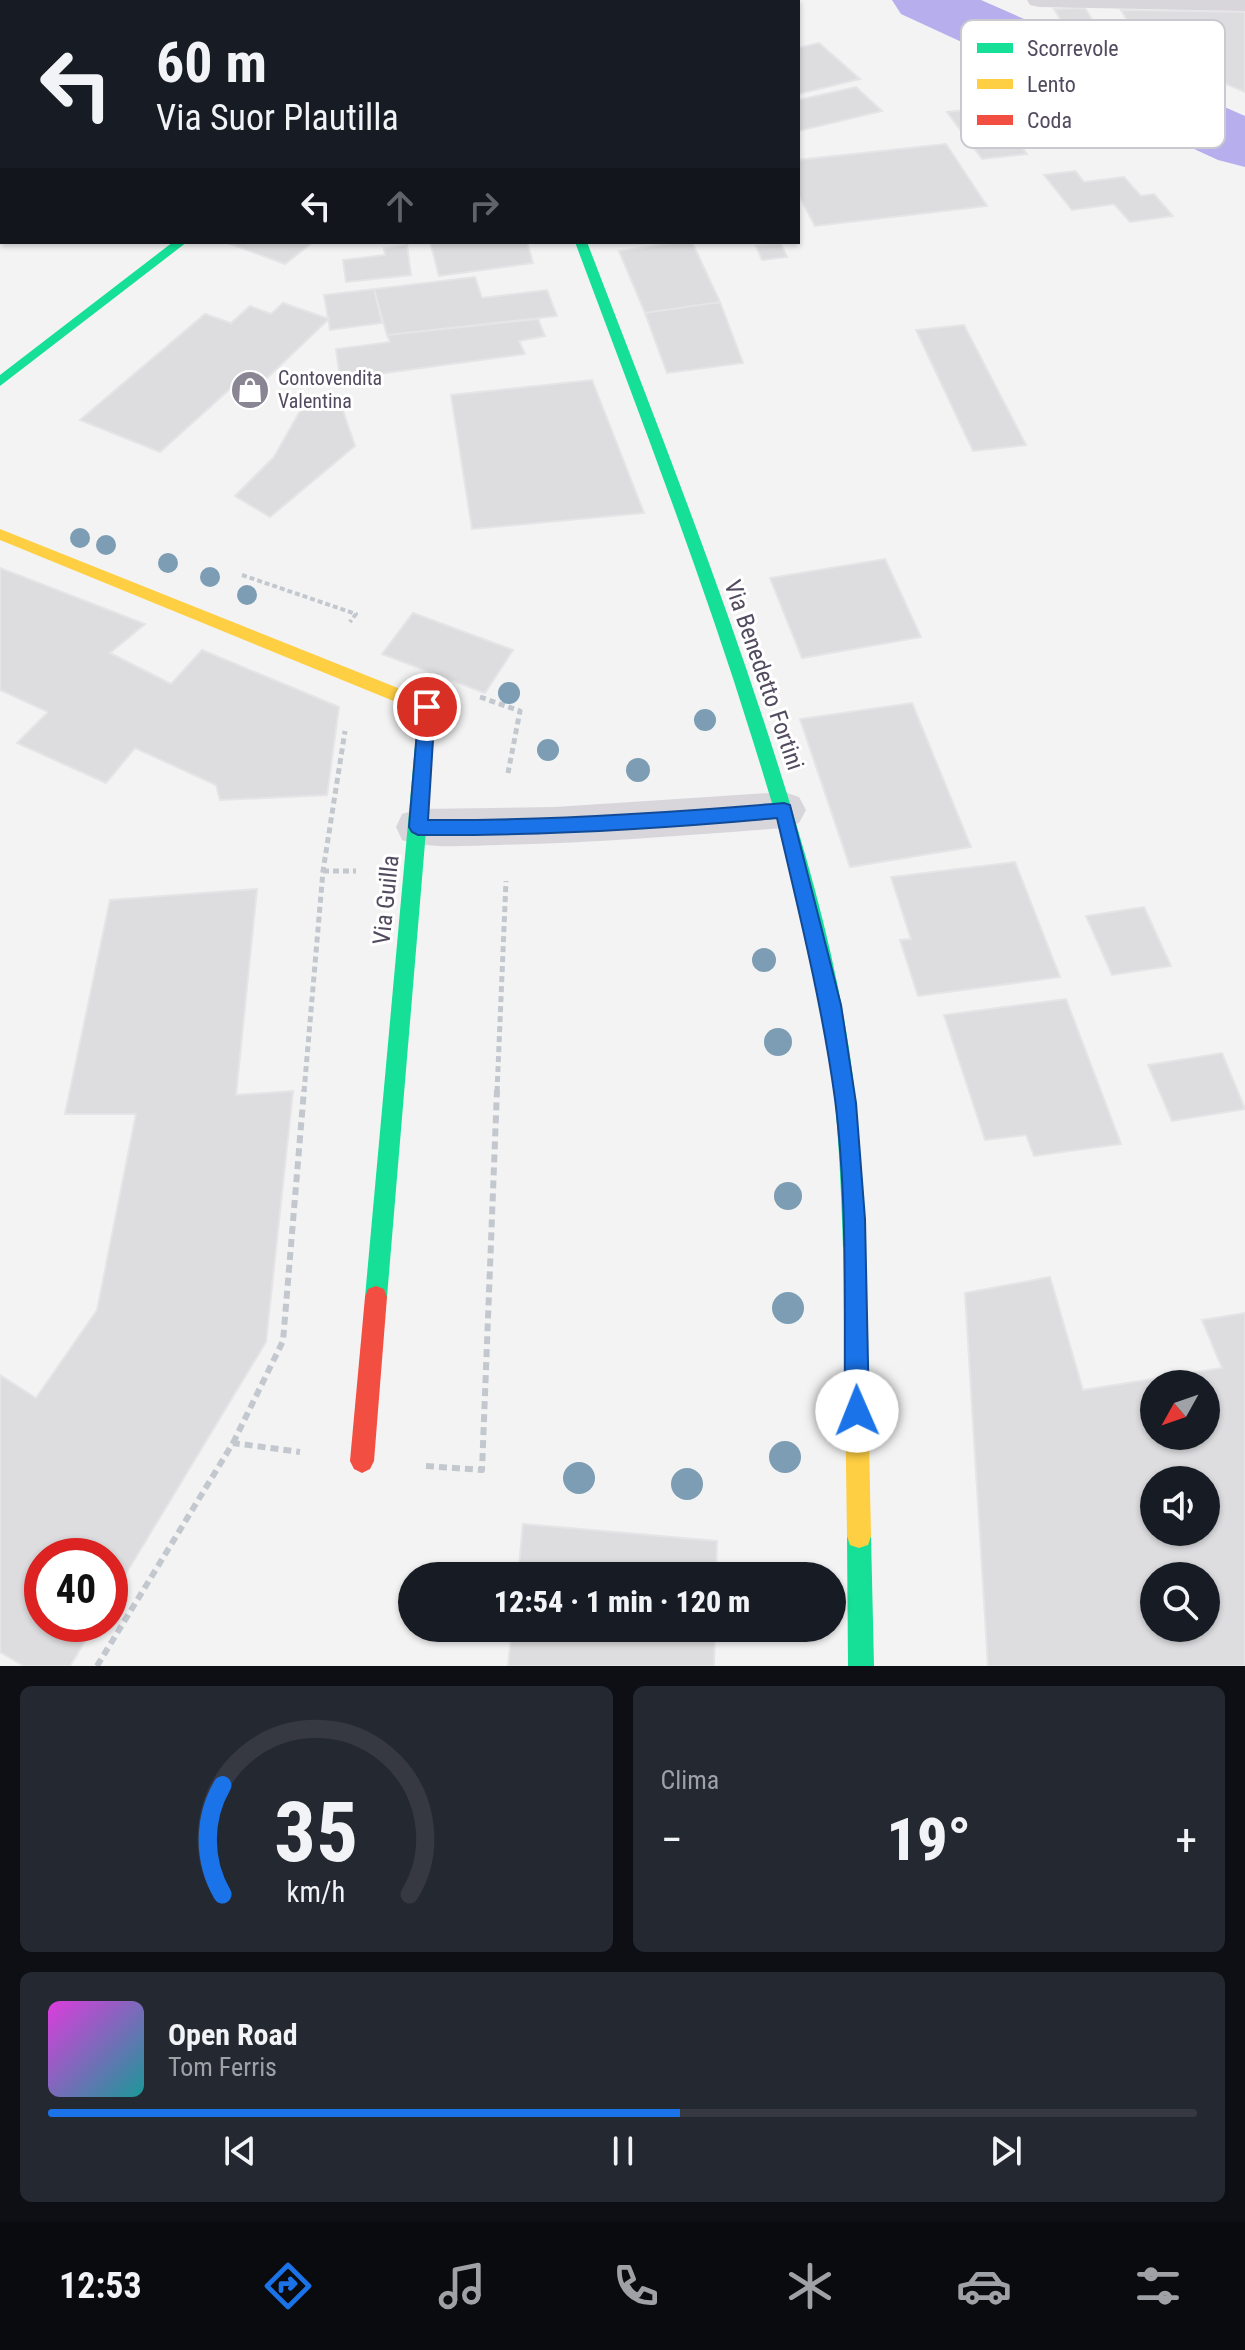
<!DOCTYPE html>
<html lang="it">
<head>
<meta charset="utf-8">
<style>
	:root { --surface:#171b24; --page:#242831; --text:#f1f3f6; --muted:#9ea1a6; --line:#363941; --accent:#1a73e8 }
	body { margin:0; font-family:"Roboto Condensed",sans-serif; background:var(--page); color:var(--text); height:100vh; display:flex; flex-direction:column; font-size:30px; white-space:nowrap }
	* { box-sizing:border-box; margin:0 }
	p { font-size:26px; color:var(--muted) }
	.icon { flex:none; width:44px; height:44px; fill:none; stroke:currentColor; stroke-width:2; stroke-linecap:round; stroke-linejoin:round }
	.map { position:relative; height:1666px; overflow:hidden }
	.details { display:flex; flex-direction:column; gap:20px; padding:20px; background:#0d0f14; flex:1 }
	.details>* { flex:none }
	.hud { position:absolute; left:0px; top:0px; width:800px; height:244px; box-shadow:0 2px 6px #0004; background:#171b24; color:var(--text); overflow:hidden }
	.needle { width:52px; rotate:230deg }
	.tools { position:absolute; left:1140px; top:1370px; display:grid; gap:16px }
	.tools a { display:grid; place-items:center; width:80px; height:80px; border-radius:50%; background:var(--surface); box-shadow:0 2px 6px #0004; font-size:40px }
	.speed { position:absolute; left:24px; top:1538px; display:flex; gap:16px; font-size:40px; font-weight:700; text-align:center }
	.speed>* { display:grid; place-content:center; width:104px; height:104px; border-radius:50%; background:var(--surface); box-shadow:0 2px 6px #0004; line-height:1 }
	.speed .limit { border:12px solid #d22; background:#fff; color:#111 }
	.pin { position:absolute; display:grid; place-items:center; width:68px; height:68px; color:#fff; margin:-34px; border:4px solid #fff; border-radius:50%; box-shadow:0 2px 8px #0007 }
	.me { position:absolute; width:88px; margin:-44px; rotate:359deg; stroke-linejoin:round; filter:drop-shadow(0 0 6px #0008) }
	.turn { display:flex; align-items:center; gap:28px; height:168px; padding:0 24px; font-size:36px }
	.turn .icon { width:104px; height:104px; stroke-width:2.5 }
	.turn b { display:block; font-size:56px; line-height:68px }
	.lanes { display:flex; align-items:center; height:76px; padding:0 24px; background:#0003; justify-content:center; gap:40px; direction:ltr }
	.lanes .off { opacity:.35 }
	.big { font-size:60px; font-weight:800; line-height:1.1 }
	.details .tile { flex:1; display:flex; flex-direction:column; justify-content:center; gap:12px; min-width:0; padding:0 28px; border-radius:12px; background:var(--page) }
	.details .dial { align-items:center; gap:0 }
	.dial svg { height:208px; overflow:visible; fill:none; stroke:var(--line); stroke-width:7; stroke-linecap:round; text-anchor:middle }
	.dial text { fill:var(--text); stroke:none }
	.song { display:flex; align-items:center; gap:24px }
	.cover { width:96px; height:96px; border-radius:12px; background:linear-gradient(135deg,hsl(300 70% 55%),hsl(180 70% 35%)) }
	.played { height:8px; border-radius:4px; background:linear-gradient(90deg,var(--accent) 55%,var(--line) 55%) }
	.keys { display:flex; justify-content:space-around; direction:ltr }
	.heat { display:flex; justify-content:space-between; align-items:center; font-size:44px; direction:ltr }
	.details .tiles { flex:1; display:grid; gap:20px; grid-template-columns:1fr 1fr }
	.tile:last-child { grid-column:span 2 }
	.trip { position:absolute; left:398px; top:1562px; width:448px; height:80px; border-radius:40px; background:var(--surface); box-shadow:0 2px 6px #0004; font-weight:800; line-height:80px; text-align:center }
	.menu { display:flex; height:128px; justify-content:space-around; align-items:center; background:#090b0e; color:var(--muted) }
	.menu .icon { width:56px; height:56px }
	.menu .on { color:var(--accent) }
	.menu b { font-size:36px; color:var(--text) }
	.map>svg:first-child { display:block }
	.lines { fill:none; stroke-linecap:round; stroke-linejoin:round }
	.river { fill:#b6aeed; fill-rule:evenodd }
	.building { fill:#dddcde; stroke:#e5e4e6; stroke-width:2; fill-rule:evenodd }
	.path-far2 { stroke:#c3c8cf; stroke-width:4; stroke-dasharray:5 3; stroke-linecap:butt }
	.path-far1 { stroke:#c3c8cf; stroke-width:5; stroke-dasharray:6 4; stroke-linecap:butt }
	.path { stroke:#c3c8cf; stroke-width:6; stroke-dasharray:8 5; stroke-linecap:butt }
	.street { fill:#d8d6da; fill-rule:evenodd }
	.fast { fill:#16e098; fill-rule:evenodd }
	.slow { fill:#ffcf43; fill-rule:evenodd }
	.jam { fill:#f24e42; fill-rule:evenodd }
	.tree { fill:#7c9db4 }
	.route { fill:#1a73e8; stroke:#114b97; stroke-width:2 }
	.labels { text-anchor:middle; stroke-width:6; stroke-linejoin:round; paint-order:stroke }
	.far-poi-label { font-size:20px; fill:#524a5f; stroke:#fff; text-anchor:start }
	.street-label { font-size:24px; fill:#524a5f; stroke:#fff }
	.key { fill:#fff; stroke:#cbc9cf; stroke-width:2 }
	.key-label { font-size:22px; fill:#524a5f }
</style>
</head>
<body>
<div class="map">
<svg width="1245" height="1666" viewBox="0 0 1245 1666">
	<rect width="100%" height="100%" fill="#f3f3f3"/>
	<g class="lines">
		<!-- river -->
		<path class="river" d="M892 0H981L1245 116V167L1218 160 901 14Z"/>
	</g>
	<!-- building -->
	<path class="building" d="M259 0H341L344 2H262Z
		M446 0H543L442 2Z
		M1085 8 1093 21 1062 22 1054 9Z
		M1121 10 1245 12V92L1193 70 1206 60 1193 54 1146 51Z
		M819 43 860 79 798 94V48Z
		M856 87 882 111 798 131V100Z
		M991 107 1027 154 982 159 947 112Z
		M946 144 987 206 815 226 798 194V160Z
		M1075 171 1084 182 1124 177 1141 196 1154 194 1173 216 1130 222 1114 204 1072 210 1044 175Z
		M225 242H313L285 264Z
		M430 242H527L533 263 439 276Z
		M681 242H692L720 302 645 313 619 251Z
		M781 244 787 257 762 260 756 246Z
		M407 245 411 275 346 282 343 260 385 255 384 248Z
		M475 277 482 298 547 290 557 316 387 335 374 289Z
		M374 289 382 323 330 330 324 295Z
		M720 302 743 363 667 373 645 313Z
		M283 303 329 319 267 378 250 371 160 452 80 420 205 314 231 323 250 306 271 314Z
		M538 319 545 336 519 341 525 354 340 379 336 349 390 342 387 335Z
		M964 325 1026 445 973 451 916 330Z
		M592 380 644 513 472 529 451 395Z
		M308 397 342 408 355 446 270 517 235 496 274 457Z
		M885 559 921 637 802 658 770 578Z
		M0 568 145 624 110 653 171 684 202 650 339 707 327 795 220 800 216 785 135 748 106 783 17 743 48 712 0 690Z
		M413 613 513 650 485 693 382 654Z
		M912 703 971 847 850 867 800 719Z
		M1015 862 1060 977 918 996 900 940 911 939 891 877Z
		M257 889 236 1095 293 1091 266 1342 110 1600V1556H42V1624H95L70 1666H24L0 1652V1375L36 1398 97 1310 136 1114H65L110 900Z
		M1144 907 1171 966 1112 975 1086 916Z
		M1066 999 1121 1144 1034 1156 1026 1135 985 1140 944 1015Z
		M1222 1053 1245 1109 1172 1121 1148 1065Z
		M1050 1277 1083 1390 1222 1368 1202 1320 1245 1313V1666H988L965 1293ZM1154 1384H1206V1436H1154ZM1154 1480H1206V1532H1154ZM1154 1576H1206V1628H1154Z
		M523 1524 717 1541 716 1576H518Z
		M512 1628H715L714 1666H508Z"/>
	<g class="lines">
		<!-- path-far2 -->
		<path class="path-far2" d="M242 575 356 614 350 622"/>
		<!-- path-far1 -->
		<path class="path-far1" d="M480 697 520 711 508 773
			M323 871H356
			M304 1092 323 871 345 731
			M497 1092 506 881"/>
		<!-- path -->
		<path class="path" d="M233 1443 283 1341 304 1090
			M426 1466 482 1470 497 1090
			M97 1666 233 1443 300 1452"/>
		<!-- street -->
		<path class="street" d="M1027 0H1245V11L1039 7 1030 5Z
			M784 792 799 797 806 810 799 823 784 828C690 835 595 843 500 845 469 845 433 850 402 840L396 827 402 814 418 809 555 807Z"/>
		<!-- fast -->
		<path class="fast" d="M378 0H390L391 2H379Z
			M173 242H187L0 386V375Z
			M575 242H587C650 406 715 570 769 737 802 839 833 943 849 1049 859 1114 862 1181 865 1248L862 1256 854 1259 846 1256 843 1248C841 1182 838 1115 829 1049 814 943 784 840 752 738 700 570 636 406 575 242Z
			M425 728 434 735 387 1297 384 1305 376 1308 368 1305 365 1297 416 735Z
			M859 1524 868 1527 871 1536 874 1666H848L847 1536 850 1527Z"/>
		<!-- slow -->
		<path class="slow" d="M0 529 433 702 435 707 434 735 425 742 419 740 416 735 418 711 0 540Z
			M854 1237 862 1240 865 1248 871 1536 868 1545 859 1548 850 1545 847 1536 843 1248 846 1240Z"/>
		<!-- jam -->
		<path class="jam" d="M376 1286 384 1289 387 1297 374 1461 370 1469 362 1473 354 1469 350 1461 365 1297 368 1289Z"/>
	</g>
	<!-- trees -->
	<g class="tree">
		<circle cx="80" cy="538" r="10"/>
		<circle cx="106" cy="545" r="10"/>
		<circle cx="168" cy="563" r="10"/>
		<circle cx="210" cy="577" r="10"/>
		<circle cx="247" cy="595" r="10"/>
		<circle cx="509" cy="693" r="11"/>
		<circle cx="705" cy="720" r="11"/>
		<circle cx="548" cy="750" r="11"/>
		<circle cx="638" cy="770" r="12"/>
		<circle cx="764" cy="960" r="12"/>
		<circle cx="778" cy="1042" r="14"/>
		<circle cx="788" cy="1196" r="14"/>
		<circle cx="788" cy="1308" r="16"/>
		<circle cx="785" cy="1457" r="16"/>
		<circle cx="579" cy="1478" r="16"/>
		<circle cx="687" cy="1484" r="16"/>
	</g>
	<!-- route -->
	<path class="route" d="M427 700 435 707 428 820C546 821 666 813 784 803L790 805 841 1005 856 1103 865 1219 869 1411 866 1419 857 1423 849 1419 845 1411C844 1307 848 1202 835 1099 822 1004 799 912 777 818 658 829 538 836 418 835L412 832 409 827 419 707Z"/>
	<!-- icons -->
	<defs>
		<g id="shop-disc" transform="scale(2)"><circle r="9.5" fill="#8a8593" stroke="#fff"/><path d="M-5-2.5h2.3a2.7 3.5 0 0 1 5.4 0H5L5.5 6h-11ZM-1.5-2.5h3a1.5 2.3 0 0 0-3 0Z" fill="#fff"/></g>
	</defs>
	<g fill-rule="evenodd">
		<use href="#shop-disc" x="250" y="390"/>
	</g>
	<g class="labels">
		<!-- far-poi labels -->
		<g class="far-poi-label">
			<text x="278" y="385">Contovendita<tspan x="278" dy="23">Valentina</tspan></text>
		</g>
		<!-- street labels -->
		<g class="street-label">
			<text transform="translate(764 675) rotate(71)" y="8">Via Benedetto Fortini</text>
			<text transform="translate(386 900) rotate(-84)" y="8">Via Guilla</text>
		</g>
	</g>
	<!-- legend -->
	<rect x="961" y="20" width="264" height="128" rx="12" class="key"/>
	<rect x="977" y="43" width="36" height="10" fill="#16e098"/>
	<rect x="977" y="79" width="36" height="10" fill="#ffcf43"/>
	<rect x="977" y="115" width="36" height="10" fill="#f24e42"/>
	<g class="key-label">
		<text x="1027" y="56">Scorrevole</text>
		<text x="1027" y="92">Lento</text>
		<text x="1027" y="128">Coda</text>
	</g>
</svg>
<div class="tools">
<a><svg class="needle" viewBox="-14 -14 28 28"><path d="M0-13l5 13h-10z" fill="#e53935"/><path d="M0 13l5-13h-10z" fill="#9ea1a6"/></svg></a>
<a><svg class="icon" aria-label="sound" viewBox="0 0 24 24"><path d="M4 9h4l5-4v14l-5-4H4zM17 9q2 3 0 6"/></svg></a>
<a><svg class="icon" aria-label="search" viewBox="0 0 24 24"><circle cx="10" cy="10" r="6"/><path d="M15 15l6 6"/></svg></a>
</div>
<div class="speed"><div class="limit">40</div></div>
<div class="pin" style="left:427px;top:707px;background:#d93025"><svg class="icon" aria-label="arrive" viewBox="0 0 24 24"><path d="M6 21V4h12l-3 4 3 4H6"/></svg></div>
<svg class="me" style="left:857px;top:1411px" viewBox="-20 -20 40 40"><circle r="19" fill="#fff"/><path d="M0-13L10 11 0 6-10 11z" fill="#1a73e8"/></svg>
<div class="trip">12:54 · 1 min · 120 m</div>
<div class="hud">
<div class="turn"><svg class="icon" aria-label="left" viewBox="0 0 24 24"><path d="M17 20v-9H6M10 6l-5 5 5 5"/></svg><div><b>60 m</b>Via Suor Plautilla</div></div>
<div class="lanes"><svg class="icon" aria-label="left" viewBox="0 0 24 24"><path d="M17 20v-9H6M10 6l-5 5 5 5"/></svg><svg class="icon off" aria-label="ahead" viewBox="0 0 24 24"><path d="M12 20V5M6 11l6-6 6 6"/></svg><svg class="icon off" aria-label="right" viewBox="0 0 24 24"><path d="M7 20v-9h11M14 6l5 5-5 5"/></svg></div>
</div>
</div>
<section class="details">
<div class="tiles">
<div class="tile dial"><svg viewBox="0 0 100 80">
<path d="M14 69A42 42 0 1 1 86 69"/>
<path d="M14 69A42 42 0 0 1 14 27" stroke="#1a73e8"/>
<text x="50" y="56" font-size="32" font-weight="700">35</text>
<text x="50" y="72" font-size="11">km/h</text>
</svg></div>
<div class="tile"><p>Clima</p>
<div class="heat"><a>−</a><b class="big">19°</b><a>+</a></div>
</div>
<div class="tile">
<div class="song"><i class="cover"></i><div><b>Open Road</b><p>Tom Ferris</p></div></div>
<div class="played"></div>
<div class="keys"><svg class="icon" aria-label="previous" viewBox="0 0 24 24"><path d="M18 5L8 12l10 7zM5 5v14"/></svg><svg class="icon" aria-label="pause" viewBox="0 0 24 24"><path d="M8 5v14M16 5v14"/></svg><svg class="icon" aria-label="next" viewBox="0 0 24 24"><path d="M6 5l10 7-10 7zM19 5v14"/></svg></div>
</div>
</div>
</section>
<nav class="menu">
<b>12:53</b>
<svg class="icon on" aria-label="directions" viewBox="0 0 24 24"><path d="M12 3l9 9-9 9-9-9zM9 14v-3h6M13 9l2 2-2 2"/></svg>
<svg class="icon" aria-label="music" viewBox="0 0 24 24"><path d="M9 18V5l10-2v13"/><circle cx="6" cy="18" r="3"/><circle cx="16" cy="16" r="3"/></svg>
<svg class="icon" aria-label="phone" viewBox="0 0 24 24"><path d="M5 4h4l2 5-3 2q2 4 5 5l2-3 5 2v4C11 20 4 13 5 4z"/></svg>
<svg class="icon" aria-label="climate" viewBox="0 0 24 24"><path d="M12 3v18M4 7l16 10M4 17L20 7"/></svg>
<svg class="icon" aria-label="car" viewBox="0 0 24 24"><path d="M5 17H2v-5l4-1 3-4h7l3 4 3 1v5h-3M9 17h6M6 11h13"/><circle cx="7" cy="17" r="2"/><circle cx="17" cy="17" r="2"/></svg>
<svg class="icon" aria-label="filters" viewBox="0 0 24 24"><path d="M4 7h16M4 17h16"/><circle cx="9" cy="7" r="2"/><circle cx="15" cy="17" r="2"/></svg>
</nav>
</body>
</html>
